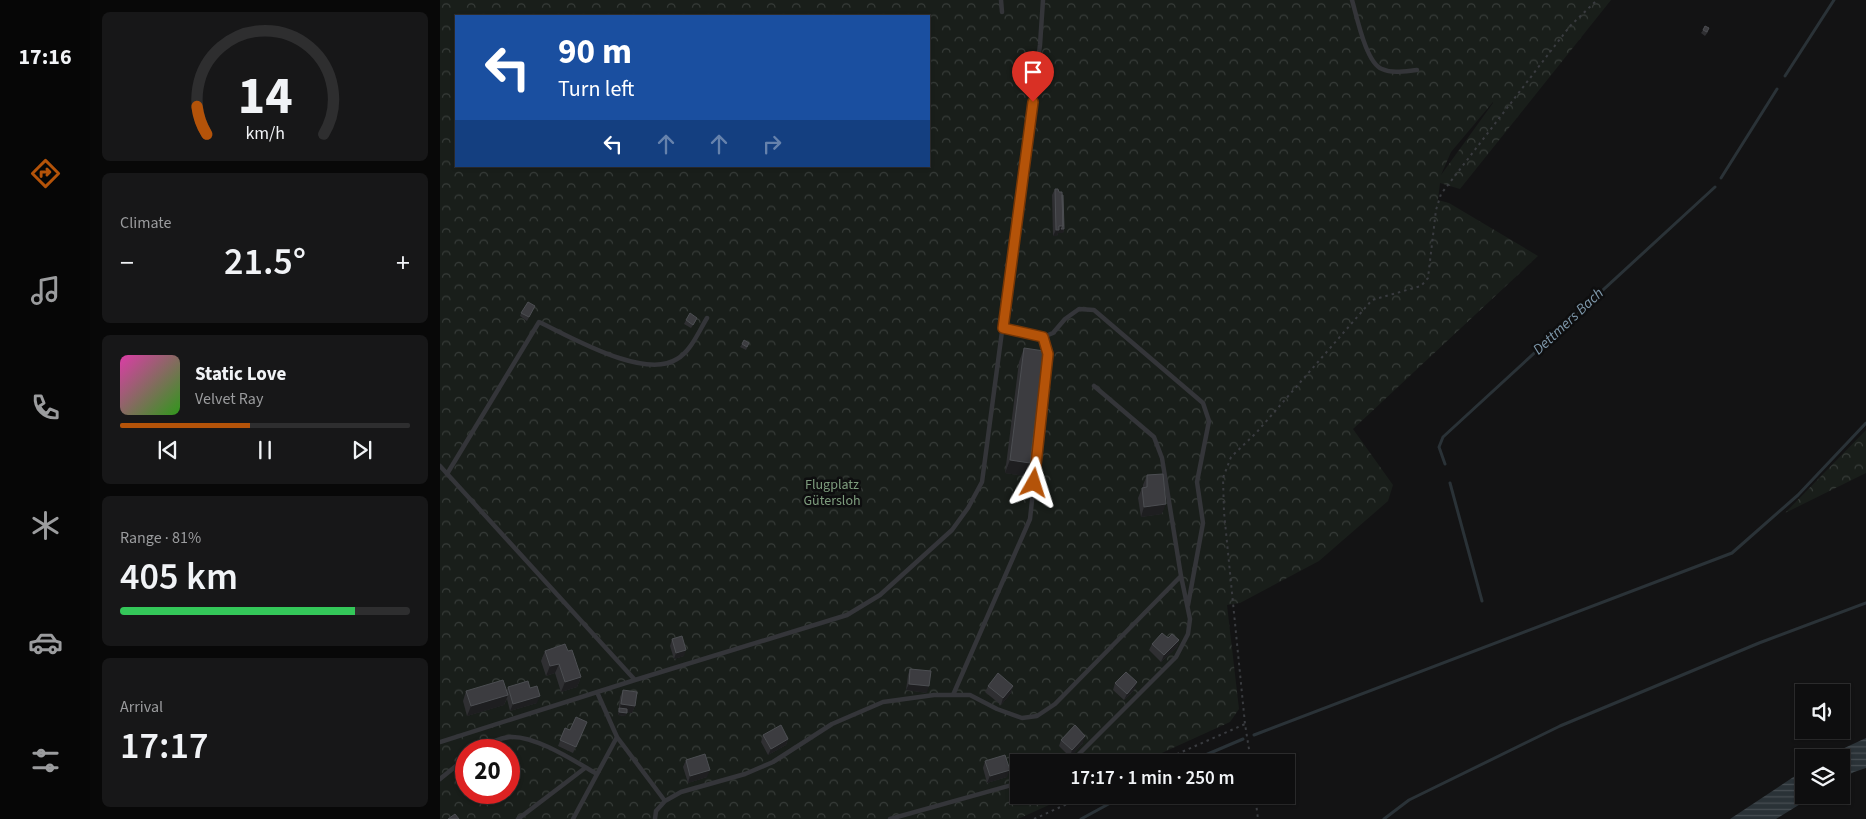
<!DOCTYPE html>
<html lang="en">
<head>
<meta charset="utf-8">
<style>
	:root { --surface:#0e0e0f; --page:#171718; --text:#f1f3f6; --muted:#9b9c9e; --line:#2e2e2f; --accent:#b45309 }
	body { margin:0; font-family:"Source Sans 3",sans-serif; background:var(--page); color:var(--text); height:100vh; display:flex; flex-direction:column; font-size:19px; white-space:nowrap }
	* { box-sizing:border-box; margin:0 }
	p { font-size:16px; color:var(--muted) }
	.icon { flex:none; width:28px; height:28px; fill:none; stroke:currentColor; stroke-width:2; stroke-linecap:round; stroke-linejoin:round }
	.map { position:relative; flex:1; overflow:hidden }
	.drawer { display:flex; flex-direction:column; gap:12px; padding:12px; background:#080808; width:350px }
	.drawer>* { flex:none }
	.top-card { position:absolute; left:15px; top:15px; width:475px; height:152px; border-radius:0px; box-shadow:0 1px 4px #0004,0 0 0 1px var(--line); background:#1a4fa0; color:#fff; overflow:hidden }
	.fabs { position:absolute; left:1355px; top:684px; display:grid; gap:10px }
	.fabs a { display:grid; place-items:center; width:55px; height:55px; border-radius:0px; background:var(--surface); box-shadow:0 1px 4px #0004,0 0 0 1px var(--line); font-size:25px }
	.speed { position:absolute; left:15px; top:739px; display:flex; gap:10px; font-size:25px; font-weight:700; text-align:center }
	.speed>* { display:grid; place-content:center; width:65px; height:65px; border-radius:50%; background:var(--surface); box-shadow:0 1px 4px #0004,0 0 0 1px var(--line); line-height:1 }
	.speed .limit { border:8px solid #d22; background:#fff; color:#111 }
	.pin { position:absolute; display:grid; place-items:center; width:42px; height:42px; color:#fff; margin:-51px -21px; border-radius:50% 50% 50% 0; rotate:-45deg; box-shadow:0 0 5px #0007 }
	.pin .icon { rotate:45deg }
	.me { position:absolute; width:55px; margin:-28px; rotate:6deg; stroke-linejoin:round; filter:drop-shadow(0 0 4px #0008) }
	.turn { display:flex; align-items:center; gap:18px; height:105px; padding:0 20px; font-size:22px }
	.turn .icon { width:65px; height:65px; stroke-width:2.5 }
	.turn b { display:block; font-size:35px; line-height:42px }
	.lanes { display:flex; align-items:center; height:48px; padding:0 20px; background:#0003; justify-content:center; gap:25px; direction:ltr }
	.lanes .off { opacity:.35 }
	.big { font-size:38px; font-weight:600; line-height:1.1 }
	.drawer .tile { flex:1; display:flex; flex-direction:column; justify-content:center; gap:8px; min-width:0; padding:0 18px; border-radius:8px; background:var(--page) }
	.drawer .dial { align-items:center; gap:0 }
	.dial svg { height:130px; overflow:visible; fill:none; stroke:var(--line); stroke-width:7; stroke-linecap:round; text-anchor:middle }
	.dial text { fill:var(--text); stroke:none }
	.song { display:flex; align-items:center; gap:15px }
	.cover { width:60px; height:60px; border-radius:8px; background:linear-gradient(135deg,hsl(320 70% 55%),hsl(110 70% 35%)) }
	.played { height:5px; border-radius:2px; background:linear-gradient(90deg,var(--accent) 45%,var(--line) 45%) }
	.keys { display:flex; justify-content:space-around; direction:ltr }
	.heat { display:flex; justify-content:space-between; align-items:center; font-size:28px; direction:ltr }
	.charge { height:8px; border-radius:4px; background:linear-gradient(90deg,#34c759 81%,var(--line) 0) }
	.trip { position:absolute; left:570px; top:754px; width:285px; height:50px; border-radius:0px; background:var(--surface); box-shadow:0 1px 4px #0004,0 0 0 1px var(--line); font-weight:600; line-height:50px; text-align:center }
	main { display:flex; flex:1; min-height:0 }
	.tab-bar { display:flex; flex-direction:column; width:90px; justify-content:space-around; align-items:center; background:#060606; color:var(--muted) }
	.tab-bar .icon { width:35px; height:35px }
	.tab-bar .active { color:var(--accent) }
	.tab-bar b { font-size:22px; color:var(--text) }
	.map>svg:first-child { display:block }
	.forest { fill:url(#forest-crowns); fill-rule:evenodd }
	.water { fill:url(#water-rules) }
	.lines { fill:none; stroke-linecap:round; stroke-linejoin:round }
	.stream { stroke:#2a3237; stroke-width:3 }
	.path { stroke:#3a3c40; stroke-width:2; stroke-dasharray:2.5 4; stroke-linecap:butt }
	.lane { stroke:#343539; stroke-width:4.5 }
	.wall { fill:#2f2f32 }
	.shaded-wall { fill:#1e1e20 }
	.building { fill:#3c3c40; stroke:#4c4e52 }
	.route-casing { stroke:#753606; stroke-width:12 }
	.route { stroke:#b45309; stroke-width:9 }
	.labels { text-anchor:middle; stroke-width:5; stroke-linejoin:round; paint-order:stroke }
	.park-label { font-size:14px; fill:#7e9d7e; stroke:#0e0e0f }
	.water-label { font-size:15px; font-style:italic; fill:#7f99ac; stroke:#0e0e0f }
</style>
</head>
<body>
<main>
<nav class="tab-bar">
<b>17:16</b>
<svg class="icon active" aria-label="directions" viewBox="0 0 24 24"><path d="M12 3l9 9-9 9-9-9zM9 14v-3h6M13 9l2 2-2 2"/></svg>
<svg class="icon" aria-label="music" viewBox="0 0 24 24"><path d="M9 18V5l10-2v13"/><circle cx="6" cy="18" r="3"/><circle cx="16" cy="16" r="3"/></svg>
<svg class="icon" aria-label="phone" viewBox="0 0 24 24"><path d="M5 4h4l2 5-3 2q2 4 5 5l2-3 5 2v4C11 20 4 13 5 4z"/></svg>
<svg class="icon" aria-label="climate" viewBox="0 0 24 24"><path d="M12 3v18M4 7l16 10M4 17L20 7"/></svg>
<svg class="icon" aria-label="car" viewBox="0 0 24 24"><path d="M5 17H2v-5l4-1 3-4h7l3 4 3 1v5h-3M9 17h6M6 11h13"/><circle cx="7" cy="17" r="2"/><circle cx="17" cy="17" r="2"/></svg>
<svg class="icon" aria-label="filters" viewBox="0 0 24 24"><path d="M4 7h16M4 17h16"/><circle cx="9" cy="7" r="2"/><circle cx="15" cy="17" r="2"/></svg>
</nav>
<section class="drawer">
<div class="tile dial"><svg viewBox="0 0 100 80">
<path d="M14 69A42 42 0 1 1 86 69"/>
<path d="M14 69A42 42 0 0 1 8 52" stroke="#b45309"/>
<text x="50" y="56" font-size="32" font-weight="700">14</text>
<text x="50" y="72" font-size="11">km/h</text>
</svg></div>
<div class="tile"><p>Climate</p>
<div class="heat"><a>−</a><b class="big">21.5°</b><a>+</a></div>
</div>
<div class="tile">
<div class="song"><i class="cover"></i><div><b>Static Love</b><p>Velvet Ray</p></div></div>
<div class="played"></div>
<div class="keys"><svg class="icon" aria-label="previous" viewBox="0 0 24 24"><path d="M18 5L8 12l10 7zM5 5v14"/></svg><svg class="icon" aria-label="pause" viewBox="0 0 24 24"><path d="M8 5v14M16 5v14"/></svg><svg class="icon" aria-label="next" viewBox="0 0 24 24"><path d="M6 5l10 7-10 7zM19 5v14"/></svg></div>
</div>
<div class="tile"><p>Range · 81%</p><b class="big">405 km</b><div class="charge"></div></div>
<div class="tile"><p>Arrival</p><b class="big">17:17</b></div>
</section>
<div class="map">
<svg width="1426" height="819" viewBox="0 0 1426 819">
	<defs>
		<pattern id="forest-crowns" width="20" height="18" patternUnits="userSpaceOnUse" patternTransform="scale(1.25)"><rect width="20" height="18" fill="#191e1a"/><path d="M2 6a3 3 0 1 1 6 0M12 15a3 3 0 1 1 6 0" fill="none" stroke="#373c39"/></pattern>
		<pattern id="water-rules" width="6" height="5" patternUnits="userSpaceOnUse" patternTransform="scale(1.25)"><rect width="6" height="5" fill="#2a3237"/><path d="M0 2.5h6" fill="none" stroke="#464d52"/></pattern>
	</defs>
	<rect width="100%" height="100%" fill="#131314"/>
	<!-- forest -->
	<path class="forest" d="M0 0H1171L1020 189 1000 183 998 200 1009 203 1098 256 913 429 953 485 948 501 879 561 800 603 787 605 799 709 790 722 702 762H579V795H631L578 819H0ZM16 16H489V166H16ZM1053 102V103L1001 175 1011 152ZM26 750H69V792H26Z
		M1426 430V473L1345 513Z"/>
	<!-- water -->
	<path class="water" d="M1426 738V768L1414 772 1401 779V758L1385 757Z
		M1364 770V795H1375L1336 819H1290Z"/>
	<g class="lines">
		<!-- stream -->
		<path class="stream" d="M1345 76 1394 0
			M1281 178 1337 89
			M1005 464 999 447 1003 437 1275 187
			M1010 483 1042 601
			M814 735 1292 553 1358 495 1426 423
			M749 762 803 739
			M641 819 685 795
			M944 819 969 800 1120 726 1319 643 1426 603"/>
		<!-- path -->
		<path class="path" d="M719 762 805 724
			M811 762 805 724 784 512 783 478 791 457 816 433 932 300 981 286 988 278 996 210 1001 194 1130 26 1157 0
			M815 795 818 819
			M594 819 647 795"/>
		<!-- lane -->
		<path class="lane" d="M561 0 562 12
			M912 0C917 17 926 63 942 69 953 74 966 71 977 70
			M563 328 603 337 613 333 625 319 639 309 654 310 763 403 769 421 757 482 763 523 748 605
			M0 466 195 680
			M7 474 99 322C131 337 204 380 237 359 251 351 259 331 267 318
			M157 692 177 737 225 801
			M513 695 590 519 608 354 603 337
			M0 742 195 680 407 615 440 595 512 530 528 508 542 482 600 45 603 0
			M38 750C48 744 58 738 70 737 95 735 136 762 157 774
			M631 762 736 657 748 634 750 619 741 576 722 458 714 437 654 386
			M0 779 26 758
			M78 819 145 768
			M133 819 177 737
			M215 819 216 811 225 801 241 792 305 774 333 762 392 724 443 702 494 695H530L557 709 582 718 597 716 615 704 741 576
			M450 819 579 783"/>
	</g>
	<!-- wall -->
	<path class="wall" d="M1263 30 1268 32 1265 36 1261 33Z
		M615 189 624 229 623 233H618L617 236H613L612 195Z
		M95 306 87 321 80 316 81 313Z
		M246 320 256 321 251 328 244 324Z
		M302 344 308 346 306 350 300 347Z
		M584 348 590 463 585 476 565 473 579 362Z
		M707 475 722 514 701 517 698 498 702 488 703 487V485Z
		M728 638 739 640 737 647 721 662 709 650 712 644Z
		M232 639 244 656 234 659 230 646Z
		M105 651H128L141 677 137 687 121 692 115 673 106 676 101 661Z
		M470 669 487 693 466 690 468 675Z
		M675 683 695 689 684 700 673 690Z
		M548 686H573L571 693 561 705 545 692Z
		M68 687 90 688 97 703 70 711 67 699 64 705 27 716 23 701 26 691 67 690Z
		M183 690 195 706 192 713 187 712 185 716 178 715 180 697Z
		M125 728 130 730 144 728 133 753 118 746Z
		M323 735 348 739 346 745 328 755 321 742Z
		M621 740 643 743 630 757 619 746Z
		M246 760 267 777 248 783 243 767Z
		M545 761 567 777 547 783 543 768Z"/>
	<!-- shaded-wall -->
	<path class="shaded-wall" d="M619 226H623L624 229 623 233H618L617 236H613L616 230Z
		M570 460 590 463 585 476 565 473Z
		M726 504 722 514 701 517 704 507Z
		M739 640 737 647 721 662 724 655Z
		M246 650 244 656 234 659 236 653Z
		M119 664 115 673 106 676 110 666Z
		M141 677 137 687 121 692 125 682Z
		M697 682 695 689 684 700 687 694Z
		M469 684 489 686 487 693 466 690Z
		M573 686 571 693 561 705 563 698Z
		M68 695 64 705 27 716 31 706Z
		M100 696 97 703 70 711 73 704Z
		M181 704 195 706 192 713 179 711Z
		M179 712 187 713 185 716 178 715Z
		M645 736 643 743 630 757 632 750Z
		M348 739 346 745 328 755 331 749Z
		M270 770 267 777 248 783 250 776Z
		M570 770 567 777 547 783 550 776Z"/>
	<!-- building -->
	<path class="building" d="M1265 26 1269 28 1267 32 1263 30Z
		M615 189H618L619 192H622L623 226H619V230H616Z
		M622 195H623L624 229H621L623 226Z
		M88 302 95 306 89 317 81 313Z
		M250 313 257 318 253 325 246 320Z
		M304 340 309 343 307 347 302 344Z
		M584 348 604 351 590 463 570 460Z
		M723 474 726 504 704 507 702 488 707 487V475Z
		M722 633 728 638 732 634 739 640 724 655 712 644Z
		M242 636 246 650 236 653 232 639Z
		M125 644 128 651 132 650 141 677 125 682 119 664 110 666 105 651Z
		M470 669 491 671 489 686 469 684Z
		M686 672 697 682 687 694 675 683Z
		M558 673 573 686 563 698 548 686Z
		M63 680 68 695 31 706 26 691Z
		M88 681 90 688 97 686 100 696 73 704 68 687Z
		M183 690 197 692 195 706 181 704Z
		M179 708 187 709V713L179 712Z
		M136 717 147 722 136 747 120 740 125 728 130 730Z
		M341 725 348 739 331 749 323 735Z
		M635 725 645 736 632 750 621 740Z
		M265 754 270 770 250 776 246 760Z
		M565 755 570 770 550 776 545 761Z
		M15 814 19 819H8Z"/>
	<g class="lines">
		<!-- route casing -->
		<g class="route-casing">
			<path id="route" d="M593 102 563 328 603 337 608 354 594 483"/>
		</g>
		<!-- route -->
		<use href="#route" class="route"/>
	</g>
	<g class="labels">
		<!-- park labels -->
		<g class="park-label">
			<text x="392" y="489">Flugplatz<tspan x="392" dy="16">Gütersloh</tspan></text>
		</g>
		<!-- water labels -->
		<g class="water-label">
			<text transform="translate(1128 321) rotate(-43)" y="5">Dettmers Bach</text>
		</g>
	</g>
</svg>
<div class="fabs">
<a><svg class="icon" aria-label="sound" viewBox="0 0 24 24"><path d="M4 9h4l5-4v14l-5-4H4zM17 9q2 3 0 6"/></svg></a>
<a><svg class="icon" aria-label="layers" viewBox="0 0 24 24"><path d="M12 4l9 5-9 5-9-5zM3 14l9 5 9-5"/></svg></a>
</div>
<div class="speed"><div class="limit">20</div></div>
<div class="pin" style="left:593px;top:102px;background:#d93025"><svg class="icon" aria-label="arrive" viewBox="0 0 24 24"><path d="M6 21V4h12l-3 4 3 4H6"/></svg></div>
<svg class="me" style="left:594px;top:483px" viewBox="-20 -20 40 40"><path d="M0-17L14 15 0 8-14 15z" fill="#b45309" stroke="#fff" stroke-width="4"/></svg>
<div class="trip">17:17 · 1 min · 250 m</div>
<div class="top-card">
<div class="turn"><svg class="icon" aria-label="left" viewBox="0 0 24 24"><path d="M17 20v-9H6M10 6l-5 5 5 5"/></svg><div><b>90 m</b>Turn left</div></div>
<div class="lanes"><svg class="icon" aria-label="left" viewBox="0 0 24 24"><path d="M17 20v-9H6M10 6l-5 5 5 5"/></svg><svg class="icon off" aria-label="ahead" viewBox="0 0 24 24"><path d="M12 20V5M6 11l6-6 6 6"/></svg><svg class="icon off" aria-label="ahead" viewBox="0 0 24 24"><path d="M12 20V5M6 11l6-6 6 6"/></svg><svg class="icon off" aria-label="right" viewBox="0 0 24 24"><path d="M7 20v-9h11M14 6l5 5-5 5"/></svg></div>
</div>
</div>
</main>
</body>
</html>
